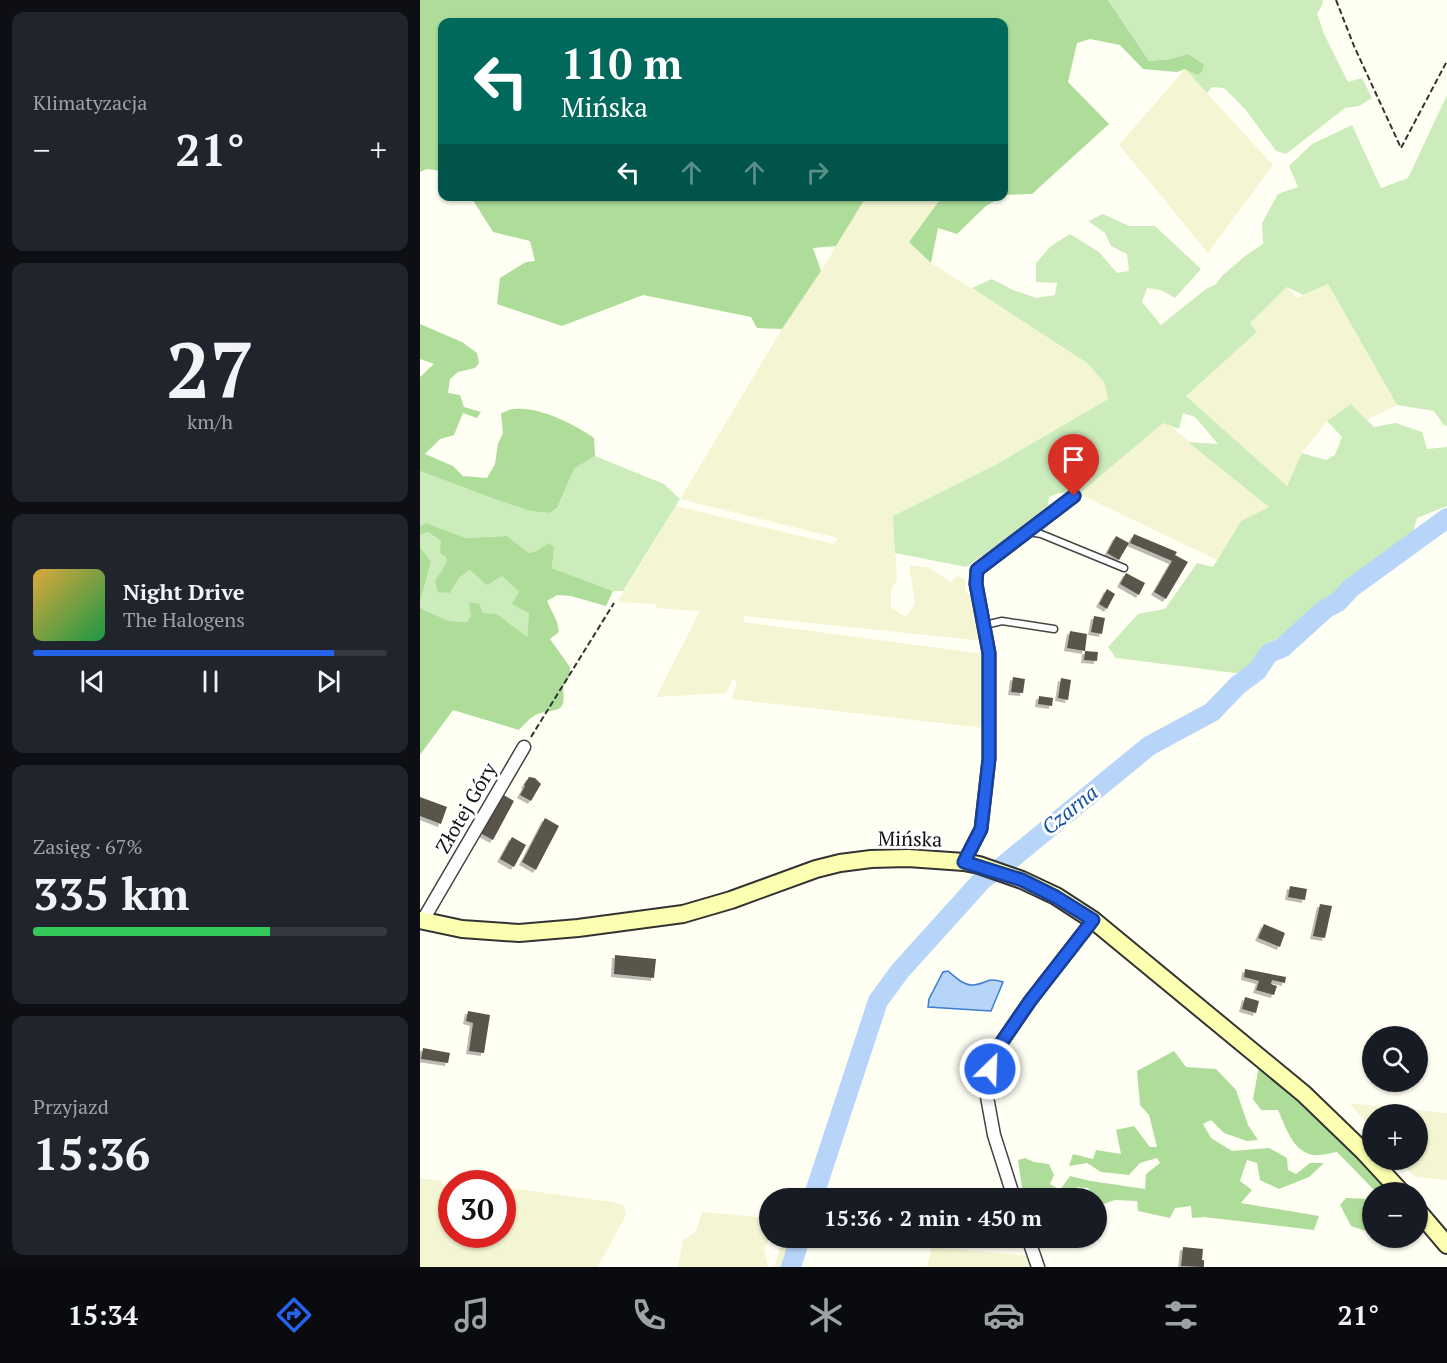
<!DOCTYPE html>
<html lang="pl">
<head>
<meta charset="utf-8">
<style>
	:root { --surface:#171b24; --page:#20242c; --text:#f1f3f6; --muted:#9ea1a6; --line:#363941; --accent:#2563eb }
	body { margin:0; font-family:"PT Serif",serif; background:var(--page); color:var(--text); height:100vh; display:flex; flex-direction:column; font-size:22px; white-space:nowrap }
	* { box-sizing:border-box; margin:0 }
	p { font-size:20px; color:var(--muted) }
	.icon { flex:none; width:33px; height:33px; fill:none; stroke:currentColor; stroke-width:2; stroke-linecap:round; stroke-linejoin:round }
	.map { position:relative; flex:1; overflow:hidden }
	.sheet { display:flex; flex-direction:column; gap:12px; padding:12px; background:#0d0f14; width:420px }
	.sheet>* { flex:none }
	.top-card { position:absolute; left:18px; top:18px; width:570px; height:183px; border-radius:12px; box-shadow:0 2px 4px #0004; background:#00695c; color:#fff; overflow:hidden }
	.controls { position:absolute; left:942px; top:1026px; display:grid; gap:12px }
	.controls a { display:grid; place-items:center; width:66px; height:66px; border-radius:50%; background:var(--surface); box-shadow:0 2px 4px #0004; font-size:30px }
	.speed { position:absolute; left:18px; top:1170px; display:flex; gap:12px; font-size:30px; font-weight:700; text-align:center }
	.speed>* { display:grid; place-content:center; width:78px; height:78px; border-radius:50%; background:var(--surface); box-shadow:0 2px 4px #0004; line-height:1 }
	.speed .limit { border:9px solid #d22; background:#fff; color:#111 }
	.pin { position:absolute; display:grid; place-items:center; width:51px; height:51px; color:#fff; margin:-62px -26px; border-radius:50% 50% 50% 0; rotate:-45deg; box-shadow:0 0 6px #0007 }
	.pin .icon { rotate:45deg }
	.me { position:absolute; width:66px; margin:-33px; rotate:24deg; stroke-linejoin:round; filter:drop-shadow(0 0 4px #0008) }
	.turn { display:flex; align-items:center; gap:21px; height:126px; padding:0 24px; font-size:27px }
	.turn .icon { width:78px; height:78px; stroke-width:2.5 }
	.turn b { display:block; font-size:42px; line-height:51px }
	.lanes { display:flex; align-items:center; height:57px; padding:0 24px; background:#0003; justify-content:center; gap:30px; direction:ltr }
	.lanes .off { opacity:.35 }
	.big { font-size:45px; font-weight:800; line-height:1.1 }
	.sheet .widget { flex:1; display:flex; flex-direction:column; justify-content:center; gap:9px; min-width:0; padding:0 21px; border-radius:12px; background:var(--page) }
	.sheet .dial { align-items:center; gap:0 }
	.dial b { font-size:78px; line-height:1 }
	.song { display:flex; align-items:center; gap:18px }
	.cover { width:72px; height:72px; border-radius:9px; background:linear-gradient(135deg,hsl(40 70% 55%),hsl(140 70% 35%)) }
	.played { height:6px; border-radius:3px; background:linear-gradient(90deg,var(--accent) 85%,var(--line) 85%) }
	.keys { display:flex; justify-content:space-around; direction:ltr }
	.heat { display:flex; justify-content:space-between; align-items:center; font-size:33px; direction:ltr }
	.charge { height:9px; border-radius:4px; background:linear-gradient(90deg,#34c759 67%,var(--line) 0) }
	.trip { position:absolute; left:339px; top:1188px; width:348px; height:60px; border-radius:30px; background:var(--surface); box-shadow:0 2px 4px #0004; font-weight:800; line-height:60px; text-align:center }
	.dock { display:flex; height:96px; justify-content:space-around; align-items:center; background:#090b0e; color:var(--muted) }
	.dock .icon { width:42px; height:42px }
	.dock .selected { color:var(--accent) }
	.dock b { font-size:27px; color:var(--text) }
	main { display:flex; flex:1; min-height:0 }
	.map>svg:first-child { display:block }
	.farmland { fill:#f4f6d3 }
	.green { fill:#cdecbc }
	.forest { fill:#aedd9a }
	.water { fill:#b7d5f8; stroke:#3c7ed1; stroke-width:1.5 }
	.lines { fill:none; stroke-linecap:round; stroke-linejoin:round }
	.river { stroke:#b7d5f8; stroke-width:20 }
	.building { fill:#5a544c; filter:url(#shadow) }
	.lane-casing { stroke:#444; stroke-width:9 }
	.street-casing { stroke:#444; stroke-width:15 }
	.secondary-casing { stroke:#333; stroke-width:20 }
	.path { stroke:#333; stroke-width:2; stroke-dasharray:6 3; stroke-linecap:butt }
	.lane { stroke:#fff; stroke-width:6 }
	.street { stroke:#fff; stroke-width:12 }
	.secondary { stroke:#fbffaf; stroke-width:16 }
	.route-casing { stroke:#184099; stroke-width:15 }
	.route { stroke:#2563eb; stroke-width:10 }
	.labels { text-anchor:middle; stroke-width:6; stroke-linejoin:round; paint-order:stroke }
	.street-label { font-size:20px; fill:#111; stroke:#fff }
	.water-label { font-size:21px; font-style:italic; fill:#1550a8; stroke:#fff }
</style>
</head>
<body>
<main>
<section class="sheet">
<div class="widget"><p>Klimatyzacja</p>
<div class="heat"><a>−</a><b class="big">21°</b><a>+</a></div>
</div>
<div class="widget dial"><b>27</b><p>km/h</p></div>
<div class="widget">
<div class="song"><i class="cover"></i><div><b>Night Drive</b><p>The Halogens</p></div></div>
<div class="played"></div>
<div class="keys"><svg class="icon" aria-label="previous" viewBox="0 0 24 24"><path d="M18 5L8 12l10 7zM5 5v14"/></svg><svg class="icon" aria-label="pause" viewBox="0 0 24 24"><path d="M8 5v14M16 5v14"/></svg><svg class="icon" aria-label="next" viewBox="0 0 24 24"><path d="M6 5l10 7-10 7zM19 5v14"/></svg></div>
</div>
<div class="widget"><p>Zasięg · 67%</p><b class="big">335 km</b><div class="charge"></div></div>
<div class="widget"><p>Przyjazd</p><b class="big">15:36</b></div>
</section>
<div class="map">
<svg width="1027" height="1267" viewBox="0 0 1027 1267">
	<defs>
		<filter id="shadow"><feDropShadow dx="-3" dy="3" stdDeviation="0" flood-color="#0004"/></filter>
	</defs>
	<rect width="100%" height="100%" fill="#fffff4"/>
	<!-- farmland -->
	<path class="farmland" d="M765 69 853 165 788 253 699 145Z
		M446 197H522L490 243 511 263 561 294 667 363 684 382 688 399 577 464 473 516 477 580 471 590V608L486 617 495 603 489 565 510 568 531 582 537 576 545 579V591L555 601 564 641 324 616V622L564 654V728L312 699 317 682 313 679 306 693 236 697 280 611 235 608 237 604 197 602 256 506 414 544 418 538 260 499 362 329 401 271Z
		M908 284 977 405 947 420 931 404 907 421 882 453 867 486 766 396 837 332 830 323 867 287 877 298Z
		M743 422 749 425 850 507 821 521 797 560 659 494Z
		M929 1103 1027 1113V1180L995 1177 980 1160H998V1114H952V1129Z
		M0 1178 21 1181 26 1189 31 1191 32 1234H82L83 1187 192 1202 204 1205 206 1215 178 1267H0Z
		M282 1212 349 1218 350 1238H351L344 1248 348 1267H258L263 1240 276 1231Z
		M363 1238H376L366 1267H351L355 1265Z
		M512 1247 611 1256 614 1267H507Z"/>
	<!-- green -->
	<path class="green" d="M688 0H902L903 3 897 14 905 36 928 82 942 78 952 98 939 106 925 108 866 154 856 151 825 109 804 88 792 87 787 93 765 69 783 70 784 64 768 54 751 59 729 61Z
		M1027 95V426L1024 425 1014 411 977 405 908 284 883 295 867 287 830 323 837 332 766 396 867 486 882 453 906 460 915 455 922 437 907 421 931 404 954 427 976 423 1002 432 1007 449 1027 447V506L997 518 993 533 936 576 867 635 845 644 838 661 823 674 696 658 688 647 718 614 745 609 777 563 793 567 821 521 849 507 768 442 798 444 775 417 763 413 759 429 743 423 659 494 638 493 629 497 627 511 546 567 475 553 473 516 577 464 688 399 684 382 667 363 552 288 572 279 593 290 617 298 635 295 637 283 616 282V263L631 246 650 234 679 252 697 273 709 271 707 254 691 246 685 233 668 221 683 214 709 226H735L781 269 755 298 741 290 727 288 722 302 741 325 786 289 795 285 803 275 825 256 843 244 842 223 858 194 878 187 869 166 892 144 932 125 961 188 988 178Z
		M175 456 244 484 260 499 203 591H193L132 568 134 548 109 553 87 536 46 538 6 523 0 526V471L77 500 110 511 129 513 137 508 154 469Z
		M8 532 21 541 28 563 15 581 30 592 39 578 50 570 82 576 99 592 109 613 107 638 77 614 51 615 47 622 29 621 2 609 0 606V601L10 562 0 547V535Z"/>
	<!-- forest -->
	<path class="forest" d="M0 0H688L729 61 751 59 768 54 784 64 783 70 778 75 765 69 757 72 723 69 700 45 670 39 657 43 648 82 689 124 612 194 584 195V22H22V171L7 169 0 172Z
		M51 197H446L416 246 393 248 401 271 362 329 337 328 331 317 223 295 142 326 77 304 80 278 106 262 115 261 110 241 73 232Z
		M522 197H581L566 206 537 234 518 228 511 263 489 242Z
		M0 324 42 342 57 353 59 363 55 368 38 372 30 379 28 393 40 395 44 407 61 412 57 418 43 413 34 435 20 439 5 454 33 466 43 476 67 478 75 464 78 444 83 433 81 413C85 412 90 409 94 409 119 406 154 424 174 438L175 456 154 469 137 508 129 513 110 511 77 500 0 471V377L14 364 0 359Z
		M6 523 46 538 87 536 109 553 117 551 129 543 134 548 132 568 193 591 186 606 151 596 137 595 127 601 137 622 139 632 130 639 150 667V676L143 687C146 716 138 707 118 714 111 716 104 725 99 730L33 710 0 755V606L2 609 29 621 47 622 51 615 49 602 59 604 63 613 77 614 107 637 109 613 92 604 99 592 82 576 67 585 50 570 39 578 30 593 18 592 15 581 27 562 26 557 20 553 21 541 8 532 0 535V526Z
		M0 547 11 562 0 601Z
		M754 1051 766 1067 796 1069 816 1090 828 1125 838 1140 827 1141 804 1133 791 1120 783 1124 791 1138 812 1151 849 1148 867 1158 868 1170 876 1174 890 1163H904L889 1177 859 1189 840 1180 837 1163 827 1160 820 1181 832 1190 821 1203 899 1216 894 1230 784 1217 772 1218 771 1206 755 1208 750 1218 718 1211 717 1201 695 1200 678 1206 676 1198H674L668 1188 657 1187 645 1196 603 1195 598 1160 605 1158 614 1162 629 1164 634 1175 630 1184 640 1190 650 1176 671 1181 725 1189 726 1174 740 1163 737 1158 720 1163 709 1175 681 1172 667 1163 649 1166 653 1154 673 1159 676 1150 701 1154 696 1130 714 1126 730 1147H737L729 1115 720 1105 717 1071Z
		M839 1066 867 1088 972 1192H956L917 1152C910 1153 900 1156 893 1155 872 1151 866 1127 858 1110H841L833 1099Z
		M926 1198 952 1199V1233L931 1226 920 1205Z"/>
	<!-- water -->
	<path class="water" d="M528 971C535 977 544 986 554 985 568 983 567 977 583 982L571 1011 508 1007 509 999 523 972Z"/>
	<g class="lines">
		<!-- river -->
		<path class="river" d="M393 1198 458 1001 480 971 563 879 584 865 729 746 792 712 818 685 837 671 849 653 862 648 905 609 918 602 931 588 1027 518
			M371 1267 380 1238"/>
	</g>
	<!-- building -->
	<path class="building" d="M714 534 757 552 755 555 768 562 746 599 734 592 752 561 710 543Z
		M696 536 709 543 699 560 687 553Z
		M706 573 725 583 719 595 700 584Z
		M687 589 695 594 687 609 679 604Z
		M674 616 685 618 682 634 671 632Z
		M650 631 667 634 665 651 678 652 677 661 664 660 665 651 647 648Z
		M593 677 605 679 603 693 591 692Z
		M641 678 651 680 648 700 638 698Z
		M619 696 633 698 632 706 618 704Z
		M109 777 115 778 121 784 111 801 100 795 105 786 104 785Z
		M82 794 94 801 73 840 60 833Z
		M0 797 27 807 21 824 0 816Z
		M125 818 139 826 116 870 102 862Z
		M92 837 106 845 94 867 80 859Z
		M870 886 887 889 885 900 868 897Z
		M900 904 912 906 905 938 893 936Z
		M844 924 865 933 860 947 838 938Z
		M195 955 236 959 234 978 194 974Z
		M825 969 866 977 865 983 852 980 851 984 857 986 854 995 836 990 839 981 824 977Z
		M825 997 839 1001 836 1013 822 1009Z
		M48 1011 70 1015 64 1053 49 1051 53 1023 46 1021Z
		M3 1048 30 1053 28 1063 1 1059Z
		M763 1247 783 1249 782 1260H784V1267L761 1266Z"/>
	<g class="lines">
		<!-- lane casing -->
		<g class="lane-casing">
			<path id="lane" d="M609 532 621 534 704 568
				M565 625 582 621 634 629"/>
		</g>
		<!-- street casing -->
		<g class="street-casing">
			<path id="street" d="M544 862 561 829 569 759V653L556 584 557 570 654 496
				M3 920 104 747
				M594 1198 574 1135 565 1086 575 1052 610 1001 673 920
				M608 1238 618 1267"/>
		</g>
		<!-- secondary casing -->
		<g class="secondary-casing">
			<path id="secondary" d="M0 920 42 929 99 933 158 928 263 914 311 900 396 869 420 863 451 859 488 858 544 862 559 865 602 880 636 896 673 920 884 1094 943 1151 981 1192
				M998 1211 1027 1245"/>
		</g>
		<!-- path -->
		<path class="path" d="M916 0 934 46 981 148 1027 61
			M111 737 194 603"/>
		<!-- lane -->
		<use href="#lane" class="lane"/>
		<!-- street -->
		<use href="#street" class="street"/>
		<!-- secondary -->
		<use href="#secondary" class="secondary"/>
	</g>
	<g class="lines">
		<!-- route casing -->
		<g class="route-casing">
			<path id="route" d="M570 1069 575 1052 610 1001 673 920 636 897 602 880 544 862 561 829 569 759V653L556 584 557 570 654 496"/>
		</g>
		<!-- route -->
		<use href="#route" class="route"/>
	</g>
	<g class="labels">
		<!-- street labels -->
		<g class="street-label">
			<text transform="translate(46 808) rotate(-60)" y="7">Złotej Góry</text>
			<text transform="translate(490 839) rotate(1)" y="7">Mińska</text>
		</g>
		<!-- water labels -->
		<g class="water-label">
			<text transform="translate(650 810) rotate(-39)" y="7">Czarna</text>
		</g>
	</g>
</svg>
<div class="controls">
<a><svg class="icon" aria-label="search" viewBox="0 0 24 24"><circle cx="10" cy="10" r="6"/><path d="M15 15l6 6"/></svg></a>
<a>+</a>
<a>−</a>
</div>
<div class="speed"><div class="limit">30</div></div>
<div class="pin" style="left:654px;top:496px;background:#d93025"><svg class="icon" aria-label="arrive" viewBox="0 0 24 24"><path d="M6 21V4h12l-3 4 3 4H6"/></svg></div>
<svg class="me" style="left:570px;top:1069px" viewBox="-20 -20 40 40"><circle r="17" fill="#2563eb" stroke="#fff" stroke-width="3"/><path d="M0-11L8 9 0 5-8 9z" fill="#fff"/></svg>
<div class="trip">15:36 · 2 min · 450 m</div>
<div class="top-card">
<div class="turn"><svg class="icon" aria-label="left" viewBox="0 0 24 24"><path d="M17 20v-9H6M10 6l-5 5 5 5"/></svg><div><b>110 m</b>Mińska</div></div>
<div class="lanes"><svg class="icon" aria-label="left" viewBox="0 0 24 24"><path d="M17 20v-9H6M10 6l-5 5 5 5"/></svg><svg class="icon off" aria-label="ahead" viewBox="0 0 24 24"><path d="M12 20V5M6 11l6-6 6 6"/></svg><svg class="icon off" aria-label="ahead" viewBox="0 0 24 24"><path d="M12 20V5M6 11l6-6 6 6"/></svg><svg class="icon off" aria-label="right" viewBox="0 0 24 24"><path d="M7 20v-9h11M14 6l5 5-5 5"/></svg></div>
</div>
</div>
</main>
<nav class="dock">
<b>15:34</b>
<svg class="icon selected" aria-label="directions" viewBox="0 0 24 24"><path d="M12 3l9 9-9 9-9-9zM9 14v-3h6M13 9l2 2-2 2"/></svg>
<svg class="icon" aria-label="music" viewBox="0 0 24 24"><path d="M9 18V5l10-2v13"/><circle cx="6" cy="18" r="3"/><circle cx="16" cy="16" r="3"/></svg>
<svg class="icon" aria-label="phone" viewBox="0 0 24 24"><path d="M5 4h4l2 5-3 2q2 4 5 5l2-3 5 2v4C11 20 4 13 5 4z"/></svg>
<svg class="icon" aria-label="climate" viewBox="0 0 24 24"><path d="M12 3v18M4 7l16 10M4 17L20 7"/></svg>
<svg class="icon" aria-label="car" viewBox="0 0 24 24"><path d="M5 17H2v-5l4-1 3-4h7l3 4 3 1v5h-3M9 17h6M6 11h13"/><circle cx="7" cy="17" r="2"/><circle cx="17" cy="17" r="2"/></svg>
<svg class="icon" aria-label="filters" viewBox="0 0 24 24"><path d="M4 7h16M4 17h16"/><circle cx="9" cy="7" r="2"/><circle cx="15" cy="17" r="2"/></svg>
<b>21°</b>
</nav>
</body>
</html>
